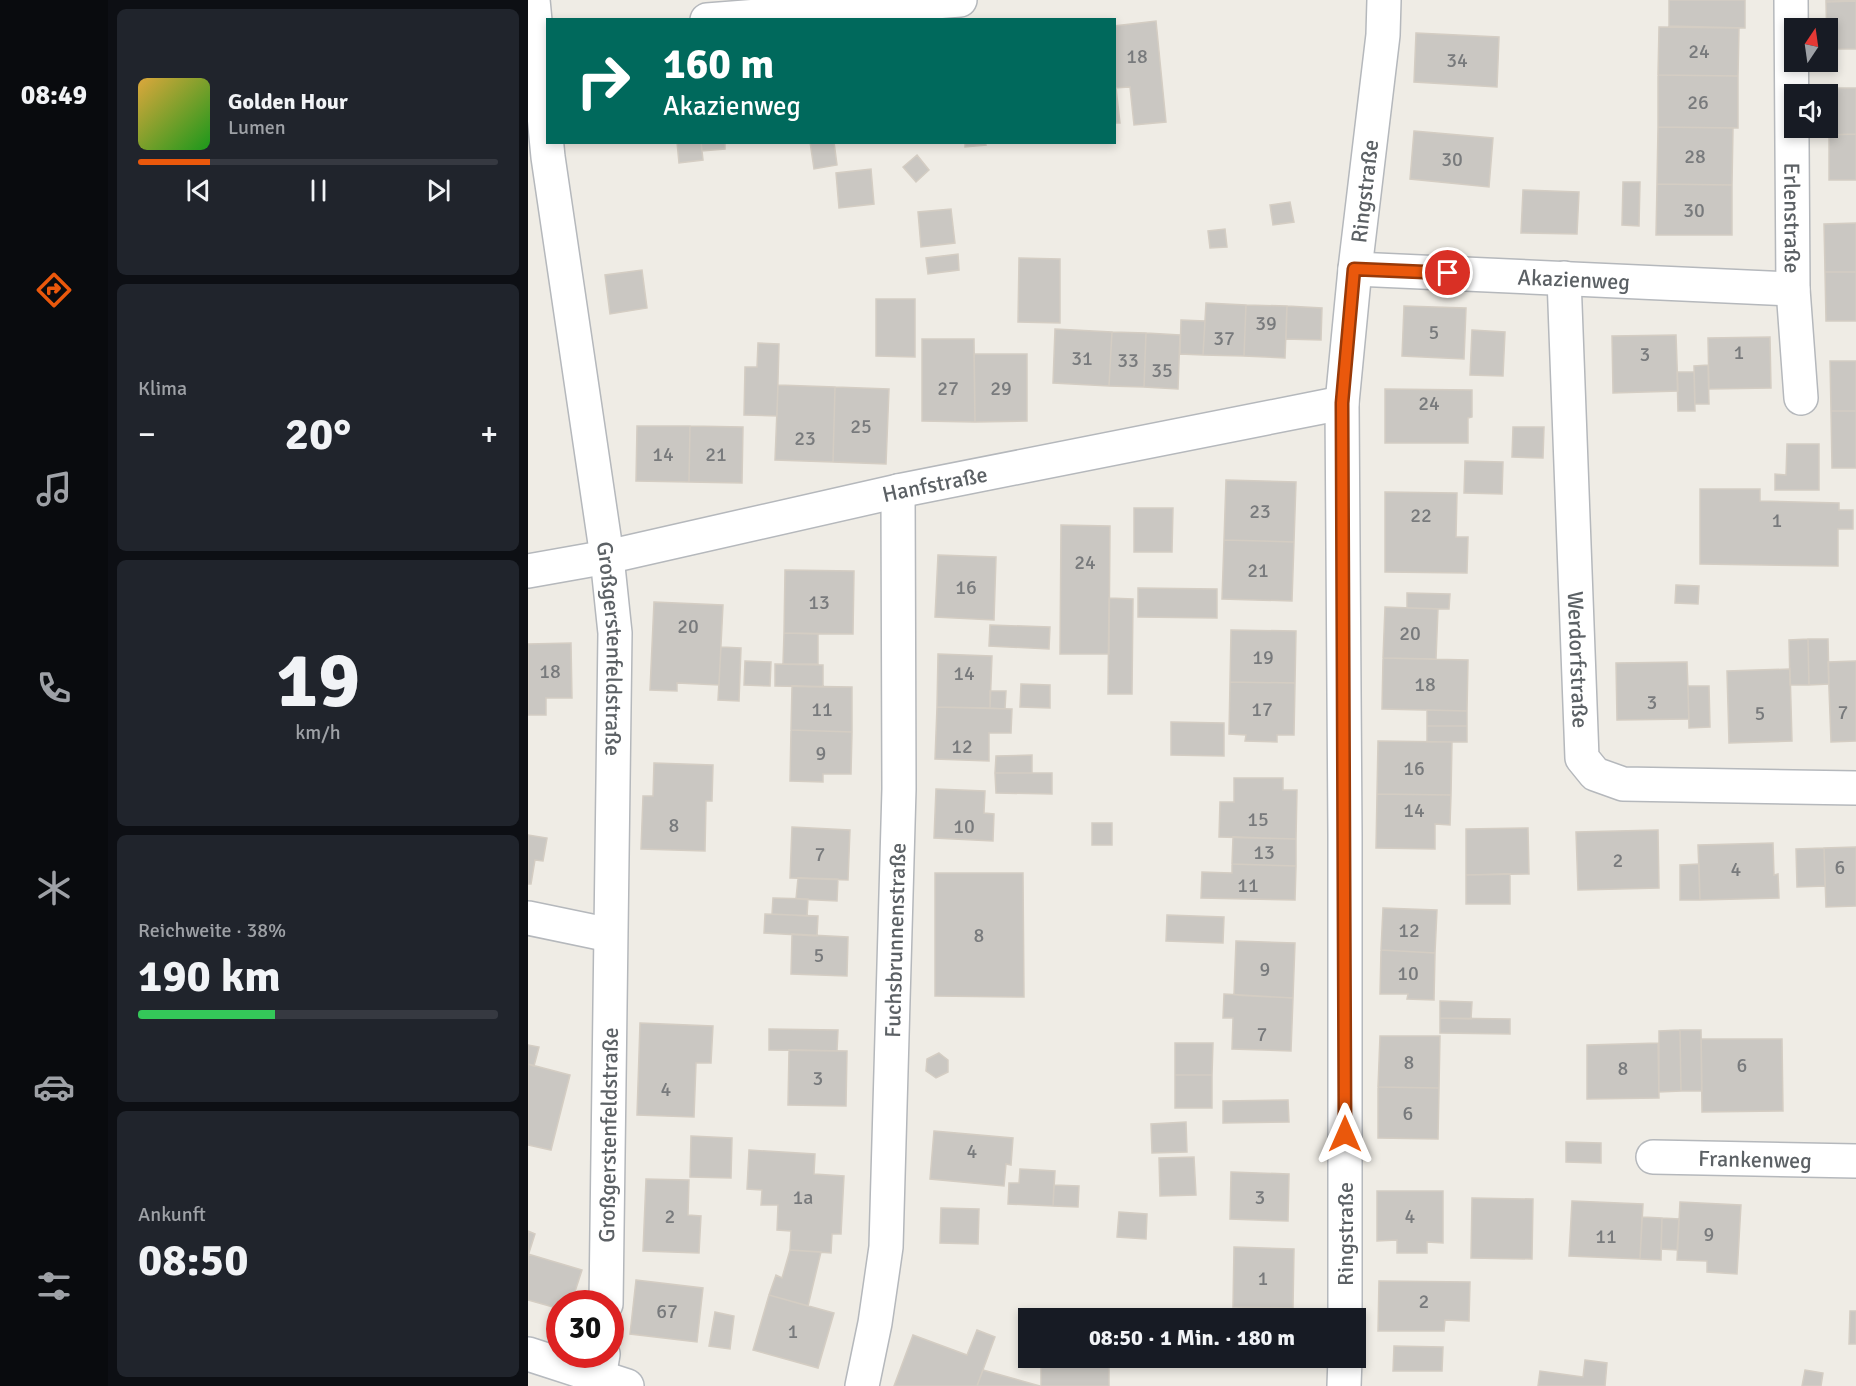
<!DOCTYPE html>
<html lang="de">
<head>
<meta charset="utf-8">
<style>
	:root { --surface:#171b24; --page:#20242c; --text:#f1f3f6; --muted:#9ea1a6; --line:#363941; --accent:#ea580c }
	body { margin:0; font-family:Signika,sans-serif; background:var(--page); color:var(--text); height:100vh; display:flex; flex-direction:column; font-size:22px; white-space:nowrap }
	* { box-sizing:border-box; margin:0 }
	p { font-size:20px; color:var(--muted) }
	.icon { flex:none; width:33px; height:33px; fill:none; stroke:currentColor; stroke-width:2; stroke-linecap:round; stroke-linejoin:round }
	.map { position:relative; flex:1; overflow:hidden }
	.sheet { display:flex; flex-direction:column; gap:9px; padding:9px; background:#0d0f14; width:420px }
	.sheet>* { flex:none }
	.top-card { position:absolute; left:18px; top:18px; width:570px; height:126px; border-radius:0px; box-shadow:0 3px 9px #0003; background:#00695c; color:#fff; overflow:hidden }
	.needle { width:39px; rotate:13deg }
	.fabs { position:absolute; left:1256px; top:18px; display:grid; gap:12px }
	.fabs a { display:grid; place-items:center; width:54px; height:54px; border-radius:0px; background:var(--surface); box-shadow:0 3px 9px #0003; font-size:30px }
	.speed { position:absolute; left:18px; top:1290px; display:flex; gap:12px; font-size:30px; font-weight:700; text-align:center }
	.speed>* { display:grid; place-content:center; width:78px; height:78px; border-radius:50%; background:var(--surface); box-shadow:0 3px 9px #0003; line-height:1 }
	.speed .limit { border:9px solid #d22; background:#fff; color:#111 }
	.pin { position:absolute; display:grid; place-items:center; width:51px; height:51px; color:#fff; margin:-26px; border:3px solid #fff; border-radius:50%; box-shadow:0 2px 6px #0007 }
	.me { position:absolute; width:66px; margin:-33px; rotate:0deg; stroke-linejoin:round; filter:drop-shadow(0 0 4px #0008) }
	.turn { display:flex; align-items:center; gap:21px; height:126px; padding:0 18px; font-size:27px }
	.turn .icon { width:78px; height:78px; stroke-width:2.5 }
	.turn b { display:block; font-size:42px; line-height:51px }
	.big { font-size:45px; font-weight:700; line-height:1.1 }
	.sheet .widget { flex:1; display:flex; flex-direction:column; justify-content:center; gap:9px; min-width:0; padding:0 21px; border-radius:9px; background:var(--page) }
	.sheet .dial { align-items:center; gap:0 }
	.dial b { font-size:78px; line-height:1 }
	.song { display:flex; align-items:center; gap:18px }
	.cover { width:72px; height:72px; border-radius:9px; background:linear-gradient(135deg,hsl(40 70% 55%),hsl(120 70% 35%)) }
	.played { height:6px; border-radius:3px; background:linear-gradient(90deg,var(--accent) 20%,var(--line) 20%) }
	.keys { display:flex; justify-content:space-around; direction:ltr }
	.heat { display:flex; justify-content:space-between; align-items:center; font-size:33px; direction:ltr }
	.charge { height:9px; border-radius:4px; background:linear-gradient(90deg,#34c759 38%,var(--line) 0) }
	.trip { position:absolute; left:490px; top:1308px; width:348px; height:60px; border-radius:0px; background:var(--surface); box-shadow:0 3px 9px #0003; font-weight:700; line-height:60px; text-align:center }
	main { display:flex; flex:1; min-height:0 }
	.menu { display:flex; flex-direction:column; width:108px; justify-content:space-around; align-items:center; background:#090b0e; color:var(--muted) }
	.menu .icon { width:42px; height:42px }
	.menu .active { color:var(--accent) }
	.menu b { font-size:27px; color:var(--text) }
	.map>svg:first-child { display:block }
	.building { fill:#cac7c2; stroke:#d4cdc3; stroke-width:1.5 }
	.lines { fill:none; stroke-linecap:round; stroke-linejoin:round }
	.street-casing { stroke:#b5b8bc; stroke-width:36 }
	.secondary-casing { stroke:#b6babf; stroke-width:36 }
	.street { stroke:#fff; stroke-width:33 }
	.secondary { stroke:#fff; stroke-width:33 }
	.route-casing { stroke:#983908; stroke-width:15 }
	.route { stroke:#ea580c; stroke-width:10 }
	.labels { text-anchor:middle; stroke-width:6; stroke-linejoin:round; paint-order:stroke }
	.number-label { font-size:20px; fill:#787a7c }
	.street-label { font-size:22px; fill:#5c6165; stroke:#fff }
</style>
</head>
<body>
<main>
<nav class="menu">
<b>08:49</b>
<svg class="icon active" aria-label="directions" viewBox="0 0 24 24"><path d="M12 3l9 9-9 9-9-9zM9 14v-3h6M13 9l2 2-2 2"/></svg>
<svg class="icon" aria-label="music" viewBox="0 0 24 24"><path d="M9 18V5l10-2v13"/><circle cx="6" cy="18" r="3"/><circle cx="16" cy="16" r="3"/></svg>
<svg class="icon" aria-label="phone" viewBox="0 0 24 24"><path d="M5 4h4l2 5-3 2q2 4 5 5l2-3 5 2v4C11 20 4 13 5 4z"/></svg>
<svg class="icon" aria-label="climate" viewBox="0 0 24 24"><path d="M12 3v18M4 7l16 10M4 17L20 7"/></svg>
<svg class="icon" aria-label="car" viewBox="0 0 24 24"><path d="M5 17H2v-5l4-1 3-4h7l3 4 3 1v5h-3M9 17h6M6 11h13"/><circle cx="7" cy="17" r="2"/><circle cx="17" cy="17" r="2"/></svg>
<svg class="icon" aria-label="filters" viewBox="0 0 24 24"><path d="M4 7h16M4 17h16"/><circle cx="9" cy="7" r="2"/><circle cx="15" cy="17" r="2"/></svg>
</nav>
<section class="sheet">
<div class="widget">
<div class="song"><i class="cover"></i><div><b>Golden Hour</b><p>Lumen</p></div></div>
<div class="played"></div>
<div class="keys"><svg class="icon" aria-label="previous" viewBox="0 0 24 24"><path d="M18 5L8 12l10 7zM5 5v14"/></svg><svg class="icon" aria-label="pause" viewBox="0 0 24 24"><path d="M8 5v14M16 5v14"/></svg><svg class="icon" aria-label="next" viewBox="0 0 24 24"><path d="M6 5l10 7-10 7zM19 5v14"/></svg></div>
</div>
<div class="widget"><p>Klima</p>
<div class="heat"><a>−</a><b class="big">20°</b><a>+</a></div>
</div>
<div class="widget dial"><b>19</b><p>km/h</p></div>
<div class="widget"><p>Reichweite · 38%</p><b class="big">190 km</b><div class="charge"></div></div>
<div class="widget"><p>Ankunft</p><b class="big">08:50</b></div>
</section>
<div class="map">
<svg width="1328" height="1386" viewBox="0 0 1328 1386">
	<rect width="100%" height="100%" fill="#efece5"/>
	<!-- building -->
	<path class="building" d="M1141 0H1217V28L1141 26Z
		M1298 0H1328V1L1298 2Z
		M1328 1V49H1299L1298 2Z
		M628 21 638 122 606 125 602 87 586 88V26Z
		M1131 27 1211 28 1210 76 1130 75Z
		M888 33 971 37 969 87 886 82Z
		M1130 75 1210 76V128L1130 127Z
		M586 88H588L592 123H586Z
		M1300 88H1328V134L1301 135Z
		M1130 127 1205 128 1204 185 1129 184Z
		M886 131 965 138 961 187 882 179Z
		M1328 134V180H1301V135Z
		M149 142H173L175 160 151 163Z
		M173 142H197V149L174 151Z
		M282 142H306L309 165 286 169Z
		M437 142H457L458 145 437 147Z
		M389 155 401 170 388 182 375 167Z
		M343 169 346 204 311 208 308 173Z
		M1095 182H1112L1111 226 1094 225Z
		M1129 184 1204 185V235H1128Z
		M995 190 1051 192 1049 234 993 233Z
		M762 202 766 222 745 225 742 205Z
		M423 209 427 243 393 247 390 212Z
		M1328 223V272H1297L1296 224Z
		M697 229 699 247 682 248 680 231Z
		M430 254 431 270 400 274 398 258Z
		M491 258 532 259V323L490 322Z
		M114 270 119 308 82 314 77 275Z
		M1297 272H1328V321H1298Z
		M348 299H387V357L348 356Z
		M678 303 718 305 716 356 675 355Z
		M718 305 759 306 757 358 716 356Z
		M759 306 794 308 793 340 758 339Z
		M876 306 938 308 936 359 874 356Z
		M653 320 677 321 675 355 652 354Z
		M527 329 584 332 581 386 525 383Z
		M944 330 977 332 975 376 942 375Z
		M584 332 618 333 616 387 581 386Z
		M618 333 652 335 650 389 616 387Z
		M1148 335 1150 391 1085 393 1084 336Z
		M1242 337 1243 388 1181 389 1180 338Z
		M394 339H446L447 422 394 421Z
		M230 343 251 344 249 416 216 415 217 367H229Z
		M446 354H499V421L447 422Z
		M1302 361H1328V411H1303Z
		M1180 365 1181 404H1167L1166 366Z
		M1149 372H1166L1167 411H1150Z
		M250 385 307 387 305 462 247 460Z
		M307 387 361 389 358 464 305 462Z
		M857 389 944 390V417L940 418V443H857Z
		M1303 411H1328V468H1304Z
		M109 426H162L161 482 108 481Z
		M162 426 215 427 214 483 161 482Z
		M985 427H1016L1015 458 984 457Z
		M1259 444H1291V490H1247V474L1258 475Z
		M937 461 975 462 974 494 936 493Z
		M698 480 768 482 766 542 696 540Z
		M1172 489H1232V501L1311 503V510H1325V529H1310V566L1172 564Z
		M857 492 929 493 928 537H940L939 573 857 572Z
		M606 508H645L644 552H606Z
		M533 525 582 526 581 654H532Z
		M696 540 766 542 764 601 694 599Z
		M410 555 468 557 466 620 407 617Z
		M257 570 326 571 325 634 256 633Z
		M1148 585 1171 586 1170 604 1147 603Z
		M610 588 689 589V618L610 617Z
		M879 593 922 594 921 609 879 608Z
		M581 598 605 599 604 694H580Z
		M126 602 195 605 191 685 149 683V691L122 690Z
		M857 607 910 609 908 659 855 658Z
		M462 625 522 627 521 649 461 646Z
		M703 630 768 631 767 683 702 682Z
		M256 633 290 634V664H255Z
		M1280 639H1300L1301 684 1281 685Z
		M1280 639 1281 685H1262L1261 640Z
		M43 643 44 698H18V715H0V644Z
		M193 647 213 648 211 701 190 700Z
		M410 654 464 656 462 708 409 707Z
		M855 658 940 660 939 711 854 709Z
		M217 661 243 662 242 686 216 685Z
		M1328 661V741L1303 742 1300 662Z
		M1159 662 1161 719 1089 720 1088 663Z
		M247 664 295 665V687L247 686Z
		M1262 669 1264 741 1201 743 1199 671Z
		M702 682 767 683 766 735H749V742L717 741 718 735 701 734Z
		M493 684 522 685V708L492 707Z
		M264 686 324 687V732L263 730Z
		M1160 686H1181L1182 727 1161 728Z
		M462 691H478L477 709 462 708Z
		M409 707 484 709 483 733H461V761L407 759Z
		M899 710 939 711V726H899Z
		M643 722 696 723V756L643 755Z
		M899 726H939V742H899Z
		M263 730 324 732 323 774H295V782L262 781Z
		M850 741 924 742 923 795 849 794Z
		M504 755V773H467L468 756Z
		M126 763 185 765 184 801H178L177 851 113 849 115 796H125Z
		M467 773H524V794L468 793Z
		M706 778H755V790H769L768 839 691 837 692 802H706Z
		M408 789 457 791 456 813 466 814 465 841 406 838Z
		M849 794 923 795 922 825 907 824V849L848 848Z
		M564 823H584V845H564Z
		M264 827 322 830 320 880 262 878Z
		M1000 828 1001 874 938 875V829Z
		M1130 830 1131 888 1050 890 1048 832Z
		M0 835 19 838 15 861 7 860 3 884H0Z
		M705 837 768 839V866L704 864Z
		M1245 843 1246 875 1250 874 1251 898 1172 900 1170 845Z
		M1328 847V906L1298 907 1296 848Z
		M1296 848 1297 886 1269 887 1268 849Z
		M704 864 768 866 767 900 673 898 674 872 704 873Z
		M1171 864 1172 900H1152V865Z
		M407 873H495L496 997 407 996Z
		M982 874V904H938V875Z
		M270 878 310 879 309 901 268 899Z
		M245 898 280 899 279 916 244 914Z
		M855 908 909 910 907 953 853 950Z
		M237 914 290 916 289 936 236 933Z
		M639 915 696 917 695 943 638 941Z
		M264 934 320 937 319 976 263 974Z
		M708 941 767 943 765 998 706 995Z
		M853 950 907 953 906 1000 879 999 880 994H852Z
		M696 994 765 998 763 1051 704 1049 705 1018H695Z
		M912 1001 944 1002 943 1019 912 1018Z
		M912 1018 982 1019V1034L912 1033Z
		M112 1023 185 1026 183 1063H168L166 1117 109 1115Z
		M241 1029 310 1030 309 1051 241 1050Z
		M1152 1030 1153 1091 1131 1092V1031Z
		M1152 1030H1173L1174 1091H1153Z
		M852 1036H912L911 1088 850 1087Z
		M1173 1039H1254L1255 1111 1174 1112Z
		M647 1043H685L684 1075H647Z
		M1130 1043 1131 1098 1059 1099V1045Z
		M0 1045 11 1047 6 1066 0 1064Z
		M261 1050 319 1051 318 1106 260 1105Z
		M411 1053 420 1060V1072L408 1078 398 1071 399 1059Z
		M0 1064 42 1075 23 1150 0 1145Z
		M647 1075H684V1108H647Z
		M850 1087 911 1088 910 1139 850 1138Z
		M760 1100 761 1122 695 1123V1101Z
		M658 1122 659 1152 624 1153 623 1124Z
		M406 1131 485 1138 483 1165 478 1164 476 1186 402 1179Z
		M163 1136 204 1138 203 1178 162 1177Z
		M1038 1142 1073 1143V1163L1038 1162Z
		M221 1150 287 1154 286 1174 316 1176 313 1234H304L303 1253 262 1250 263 1231 249 1230 250 1205H233L234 1190 219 1189Z
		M666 1157 668 1195 632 1196 631 1158Z
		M492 1169 527 1171 525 1206 480 1204 481 1183H491Z
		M703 1172 761 1174 760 1221 702 1219Z
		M118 1179 161 1180 160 1215 173 1216 171 1253 115 1251Z
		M526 1185 551 1186 550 1207 525 1206Z
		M849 1191H915V1243L899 1242V1253H869V1240L849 1241Z
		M944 1198 1005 1199 1004 1259 943 1258Z
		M1044 1201 1115 1204 1112 1259 1041 1256Z
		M1152 1202 1213 1205 1209 1274 1179 1272V1261L1149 1260Z
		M413 1208 451 1209 450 1244 412 1243Z
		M591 1212 619 1214 618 1239 589 1237Z
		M1114 1217 1134 1218 1133 1260 1112 1259Z
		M1134 1218 1151 1219 1149 1250 1133 1249Z
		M0 1231 7 1234 0 1256Z
		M706 1247 766 1249 765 1308 705 1307Z
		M262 1250 293 1252 280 1306 241 1295 248 1275 254 1278Z
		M0 1254 54 1270 43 1304H32V1309L0 1300Z
		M108 1280 175 1288 169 1342 102 1334Z
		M851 1281 942 1282 941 1321 917 1320 916 1331H850Z
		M241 1295 306 1313 290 1368 225 1350Z
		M1322 1311H1328V1344H1321Z
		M187 1312 206 1316 202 1349 181 1346Z
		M449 1330 467 1337 449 1386H366L385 1335 439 1355Z
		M866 1346 915 1347 914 1371H865Z
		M1057 1360 1079 1363 1077 1386H1010L1012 1371 1055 1377Z
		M513 1361H581V1386H513Z
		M455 1370 512 1386H449Z
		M1277 1370 1295 1373 1293 1386H1274Z"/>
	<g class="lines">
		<!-- street casing -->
		<g class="street-casing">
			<g id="street">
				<path id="s1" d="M5 0 20 157 79 557 87 633 78 1304"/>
				<path id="s2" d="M1263 0 1265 289 1273 398"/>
				<path d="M179 20 432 0"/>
				<path id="s3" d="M827 269 1265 289"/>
				<path id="s4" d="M1036 278 1054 758 1067 774 1095 784 1328 788"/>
				<path id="s5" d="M0 571 79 557 370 491 814 403"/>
				<path d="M0 918 82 935"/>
				<path id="s6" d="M1125 1157 1328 1161"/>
				<path id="s7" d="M817 1318V836L814 403 827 269 855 35 856 0"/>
				<path d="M71 1378 75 1354"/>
				<path id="s8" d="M334 1386 347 1323 358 1247 371 789 370 491"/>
				<path d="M816 1386 817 1358"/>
			</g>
		</g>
		<!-- secondary casing -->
		<g class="secondary-casing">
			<path id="secondary" d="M0 1354 99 1386"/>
		</g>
		<!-- street -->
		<use href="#street" class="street"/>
		<!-- secondary -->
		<use href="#secondary" class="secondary"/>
	</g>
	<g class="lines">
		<!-- route casing -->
		<g class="route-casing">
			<path id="route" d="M817 1134 814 403 826 269 920 273"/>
		</g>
		<!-- route -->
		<use href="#route" class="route"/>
	</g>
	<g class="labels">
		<!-- number labels -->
		<g class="number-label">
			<text x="1171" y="58">24</text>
			<text x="609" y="63">18</text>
			<text x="929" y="67">34</text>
			<text x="1170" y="109">26</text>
			<text x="1167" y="163">28</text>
			<text x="924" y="166">30</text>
			<text x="1166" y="217">30</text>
			<text x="738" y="330">39</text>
			<text x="906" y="339">5</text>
			<text x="696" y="345">37</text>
			<text x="1211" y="359">1</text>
			<text x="1117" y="361">3</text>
			<text x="554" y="365">31</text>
			<text x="600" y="367">33</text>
			<text x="634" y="377">35</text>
			<text x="420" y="395">27</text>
			<text x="473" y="395">29</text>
			<text x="901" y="410">24</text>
			<text x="333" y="433">25</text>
			<text x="277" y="445">23</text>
			<text x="135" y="461">14</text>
			<text x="188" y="461">21</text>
			<text x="732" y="518">23</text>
			<text x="893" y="522">22</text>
			<text x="1249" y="527">1</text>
			<text x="557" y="569">24</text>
			<text x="730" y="577">21</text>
			<text x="438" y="594">16</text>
			<text x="291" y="609">13</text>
			<text x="160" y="633">20</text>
			<text x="882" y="640">20</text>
			<text x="735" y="664">19</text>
			<text x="22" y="678">18</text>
			<text x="436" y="680">14</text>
			<text x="897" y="691">18</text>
			<text x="1124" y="709">3</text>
			<text x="294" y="716">11</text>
			<text x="734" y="716">17</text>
			<text x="1315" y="719">7</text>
			<text x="1232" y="720">5</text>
			<text x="434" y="753">12</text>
			<text x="293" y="760">9</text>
			<text x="886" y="775">16</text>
			<text x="886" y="817">14</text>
			<text x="730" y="826">15</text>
			<text x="146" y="832">8</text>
			<text x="436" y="833">10</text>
			<text x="736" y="859">13</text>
			<text x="292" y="861">7</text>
			<text x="1090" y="867">2</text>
			<text x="1312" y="874">6</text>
			<text x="1208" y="876">4</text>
			<text x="720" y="892">11</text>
			<text x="881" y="937">12</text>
			<text x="451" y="942">8</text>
			<text x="291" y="962">5</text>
			<text x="737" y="976">9</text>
			<text x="880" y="980">10</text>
			<text x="734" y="1041">7</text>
			<text x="881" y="1069">8</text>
			<text x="1214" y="1072">6</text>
			<text x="1095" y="1075">8</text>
			<text x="290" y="1085">3</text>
			<text x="138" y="1096">4</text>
			<text x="880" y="1120">6</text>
			<text x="444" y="1158">4</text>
			<text x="275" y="1204">1a</text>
			<text x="732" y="1204">3</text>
			<text x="142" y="1223">2</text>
			<text x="882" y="1223">4</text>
			<text x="1181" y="1241">9</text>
			<text x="1078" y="1243">11</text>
			<text x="735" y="1285">1</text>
			<text x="896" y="1308">2</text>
			<text x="139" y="1318">67</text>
			<text x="265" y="1338">1</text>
		</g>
		<!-- street labels -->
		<g class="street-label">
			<text dy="8" stroke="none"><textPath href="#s7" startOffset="1128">Ringstraße</textPath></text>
			<text dy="8" stroke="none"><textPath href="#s2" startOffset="218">Erlenstraße</textPath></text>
			<text dy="8" stroke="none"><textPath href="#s3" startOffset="219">Akazienweg</textPath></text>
			<text dy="8" stroke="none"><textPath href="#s5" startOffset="416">Hanfstraße</textPath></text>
			<text dy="8" stroke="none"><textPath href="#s1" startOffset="654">Großgerstenfeldstraße</textPath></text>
			<text dy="8" stroke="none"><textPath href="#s4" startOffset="382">Werdorfstraße</textPath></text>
			<text dy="8" stroke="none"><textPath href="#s8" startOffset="448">Fuchsbrunnenstraße</textPath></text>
			<text transform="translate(80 1135) rotate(-89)" y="8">Großgerstenfeldstraße</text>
			<text dy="8" stroke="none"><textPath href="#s6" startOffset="102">Frankenweg</textPath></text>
			<text transform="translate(817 1234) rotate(-90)" y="8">Ringstraße</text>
		</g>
	</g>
</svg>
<div class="fabs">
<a><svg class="needle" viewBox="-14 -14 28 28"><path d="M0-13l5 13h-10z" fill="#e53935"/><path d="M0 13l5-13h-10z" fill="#9ea1a6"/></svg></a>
<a><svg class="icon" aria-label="sound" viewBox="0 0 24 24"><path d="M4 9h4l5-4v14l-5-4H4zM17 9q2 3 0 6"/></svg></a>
</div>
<div class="speed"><div class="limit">30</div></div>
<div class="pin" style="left:920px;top:273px;background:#d93025"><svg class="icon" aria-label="arrive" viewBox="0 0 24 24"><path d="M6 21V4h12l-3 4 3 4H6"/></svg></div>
<svg class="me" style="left:817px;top:1134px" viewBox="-20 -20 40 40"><path d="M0-17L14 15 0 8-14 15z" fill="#ea580c" stroke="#fff" stroke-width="4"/></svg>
<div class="trip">08:50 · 1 Min. · 180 m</div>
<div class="top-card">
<div class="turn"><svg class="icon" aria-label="right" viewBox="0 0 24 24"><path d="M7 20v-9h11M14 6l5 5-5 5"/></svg><div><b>160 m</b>Akazienweg</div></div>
</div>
</div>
</main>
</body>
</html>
